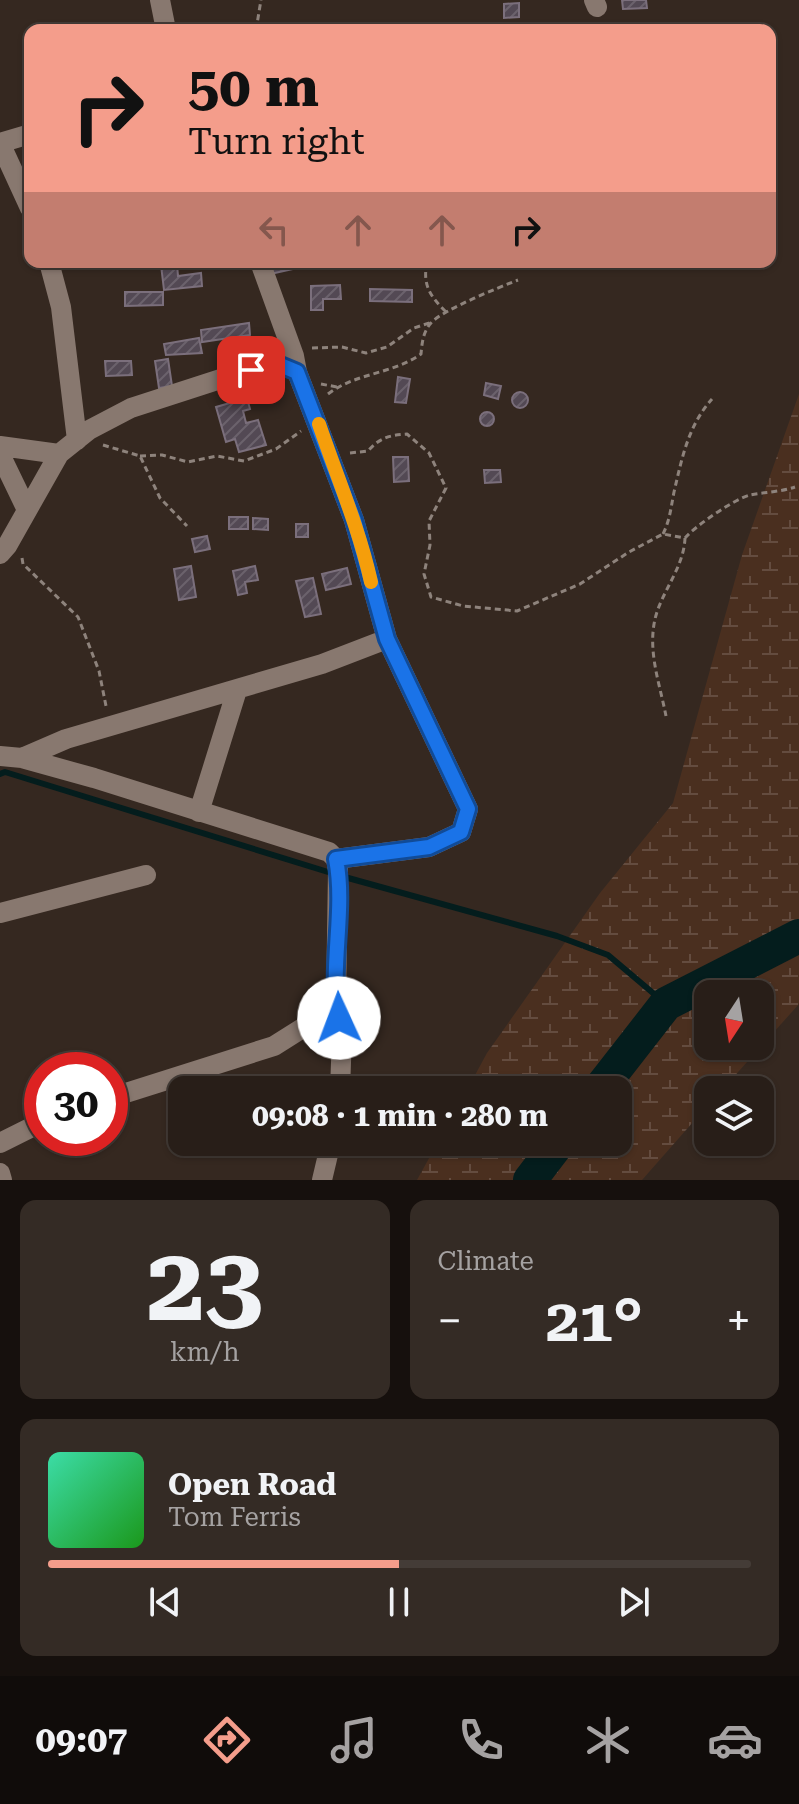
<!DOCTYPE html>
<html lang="en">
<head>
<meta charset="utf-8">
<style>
	:root { --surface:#281e18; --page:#342b25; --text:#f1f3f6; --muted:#a5a2a2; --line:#443c37; --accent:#f49d8b }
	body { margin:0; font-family:"Roboto Serif",serif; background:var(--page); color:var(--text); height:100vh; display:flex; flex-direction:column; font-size:30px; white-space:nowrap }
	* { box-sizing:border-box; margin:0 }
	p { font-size:26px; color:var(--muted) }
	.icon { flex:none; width:44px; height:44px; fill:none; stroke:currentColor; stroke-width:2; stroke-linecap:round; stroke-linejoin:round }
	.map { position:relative; height:1180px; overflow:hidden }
	.side { display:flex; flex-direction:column; gap:20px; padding:20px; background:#16100d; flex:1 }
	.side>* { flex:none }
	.hud { position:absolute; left:24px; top:24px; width:752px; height:244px; border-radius:16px; box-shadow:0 2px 6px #0004,0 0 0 2px var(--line); background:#f49d8b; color:#111; overflow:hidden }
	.needle { width:52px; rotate:192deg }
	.fabs { position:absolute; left:694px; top:980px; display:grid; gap:16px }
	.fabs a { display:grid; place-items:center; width:80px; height:80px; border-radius:16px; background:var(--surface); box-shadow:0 2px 6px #0004,0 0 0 2px var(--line); font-size:40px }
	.speed { position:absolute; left:24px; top:1052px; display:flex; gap:16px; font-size:40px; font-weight:700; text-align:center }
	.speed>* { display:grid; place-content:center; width:104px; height:104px; border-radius:50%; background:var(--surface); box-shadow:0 2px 6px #0004,0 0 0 2px var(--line); line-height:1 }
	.speed .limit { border:12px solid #d22; background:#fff; color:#111 }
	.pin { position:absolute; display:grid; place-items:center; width:68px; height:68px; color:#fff; margin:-34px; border-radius:16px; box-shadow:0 4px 12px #0006 }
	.me { position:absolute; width:88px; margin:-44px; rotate:358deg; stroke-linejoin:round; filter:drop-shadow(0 0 6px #0008) }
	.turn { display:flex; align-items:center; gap:28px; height:168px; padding:0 32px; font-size:36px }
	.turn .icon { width:104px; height:104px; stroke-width:2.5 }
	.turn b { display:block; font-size:56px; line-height:68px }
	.lanes { display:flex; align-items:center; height:76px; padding:0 32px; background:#0003; justify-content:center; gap:40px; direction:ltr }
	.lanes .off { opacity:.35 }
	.big { font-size:60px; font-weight:700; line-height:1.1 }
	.side .tile { flex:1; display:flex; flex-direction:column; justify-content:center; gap:12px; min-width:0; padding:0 28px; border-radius:16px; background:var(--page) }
	.side .dial { align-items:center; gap:0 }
	.dial b { font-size:104px; line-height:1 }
	.song { display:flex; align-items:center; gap:24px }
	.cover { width:96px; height:96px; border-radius:12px; background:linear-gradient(135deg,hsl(160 70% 55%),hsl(120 70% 35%)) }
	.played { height:8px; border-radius:4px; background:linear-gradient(90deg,var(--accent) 50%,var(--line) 50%) }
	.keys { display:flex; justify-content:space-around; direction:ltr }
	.heat { display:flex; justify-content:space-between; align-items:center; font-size:44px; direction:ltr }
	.side .tiles { flex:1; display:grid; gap:20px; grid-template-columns:1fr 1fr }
	.tile:last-child { grid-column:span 2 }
	.trip { position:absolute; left:168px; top:1076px; width:464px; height:80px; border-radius:16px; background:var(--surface); box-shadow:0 2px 6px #0004,0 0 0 2px var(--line); font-weight:700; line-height:80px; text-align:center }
	.menu { display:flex; height:128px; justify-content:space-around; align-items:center; background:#100c0a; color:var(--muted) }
	.menu .icon { width:56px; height:56px }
	.menu .selected { color:var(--accent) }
	.menu b { font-size:36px; color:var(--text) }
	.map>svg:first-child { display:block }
	.wetland { fill:url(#wetland-marsh); fill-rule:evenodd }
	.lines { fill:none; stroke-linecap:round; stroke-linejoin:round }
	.stream { stroke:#041d1d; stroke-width:6 }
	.river { stroke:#041d1d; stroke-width:34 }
	.building { fill:url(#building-hatch); stroke:#7b6f7c; stroke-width:2 }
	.path { stroke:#8e837c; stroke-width:3; stroke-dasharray:6 4; stroke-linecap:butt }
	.street { stroke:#88786f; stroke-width:20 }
	.route-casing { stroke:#114b97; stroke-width:20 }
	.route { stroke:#1a73e8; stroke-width:14 }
	.slow { stroke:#f59e0b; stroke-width:14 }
</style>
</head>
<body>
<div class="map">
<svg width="799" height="1180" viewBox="0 0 799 1180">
	<defs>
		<pattern id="wetland-marsh" width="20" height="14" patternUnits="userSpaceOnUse" patternTransform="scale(2)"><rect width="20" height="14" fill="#4a2f1f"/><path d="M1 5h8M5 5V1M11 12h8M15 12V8" fill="none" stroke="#644c3f"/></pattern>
		<pattern id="building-hatch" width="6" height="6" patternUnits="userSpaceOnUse" patternTransform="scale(2)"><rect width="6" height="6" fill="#534954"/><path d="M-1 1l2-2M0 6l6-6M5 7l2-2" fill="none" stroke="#6b626c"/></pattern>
	</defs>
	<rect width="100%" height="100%" fill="#352820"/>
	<!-- wetland -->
	<path class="wetland" d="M799 394V1004L722 1090H708V1105L642 1180H417L438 1142H618V1090H467L487 1053 600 893 673 803 742 555ZM708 994H760V1046H708Z"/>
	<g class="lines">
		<!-- stream -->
		<path class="stream" d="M0 774 5 772 341 876 557 936 608 955 666 1004"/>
		<!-- river -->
		<path class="river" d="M599 1090 666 1004 799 936
			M530 1180 559 1142"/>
	</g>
	<!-- building -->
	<path class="building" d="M622 0H646L647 8 623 9Z
		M519 3V17L504 18V4Z
		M267 262H310L311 265 270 274Z
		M177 264 178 276 201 273 202 286 164 290 161 265Z
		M340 285 341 299H323V310H311V286Z
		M370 289 412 290V302L370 301Z
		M125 292H163V305L125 306Z
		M249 323 250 335 202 342 201 330Z
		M199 338 202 353 166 355 164 344Z
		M168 359 172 386 159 388 155 361Z
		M105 361H131L132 375 106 376Z
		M398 377 410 379 406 403 395 402Z
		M486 383 501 386 498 399 484 395Z
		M512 400a8 8 0 1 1 16 0a8 8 0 1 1-16 0Z
		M247 398 250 409 243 411 246 423 258 420 266 445 239 452 235 439 226 442 216 407Z
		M480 419a7 7 0 1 1 14 0a7 7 0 1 1-14 0Z
		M393 457H408L409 481 394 482Z
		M484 470H500L501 482 485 483Z
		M229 517H248V529H229Z
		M253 518 268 519V530L253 529Z
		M296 524H308V537H296Z
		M207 536 210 549 195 552 192 539Z
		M191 566 196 597 179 600 174 569Z
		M255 566 258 580 245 582 247 593 238 595 233 571Z
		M347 568 351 584 326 590 322 574Z
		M313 578 321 614 305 617 296 581Z"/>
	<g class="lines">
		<!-- path -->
		<path class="path" d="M256 30 261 0
			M427 262C422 286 431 297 447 313
			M312 348 342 347 366 353 387 347 414 328 432 322
			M321 384 337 387
			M328 394C355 373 393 374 421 354 422 343 423 332 431 323 442 310 500 287 518 280
			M103 445 140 456 160 498 187 526
			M350 453 368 451C379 438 390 435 407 434L429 453 446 488 429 521 430 545 424 574 431 597 463 606 517 611 580 584 629 552 663 534 685 538C684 564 667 585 658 609 645 645 659 680 666 716
			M140 456 162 455 188 462 217 456 244 461 276 449 301 431
			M663 534C670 520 671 507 674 492 682 458 688 426 712 399
			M685 538C695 526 736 498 750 495 765 492 780 492 795 487
			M22 558 23 564 78 617 99 671 106 706"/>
		<!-- street -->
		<path class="street" d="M160 0 166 30
			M594 0 597 7
			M0 143 30 208
			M0 143 30 134
			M49 262 61 307 77 440
			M260 262 294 356 297 372 354 520 387 639 468 809 461 832 429 847 336 859
			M0 446 59 454
			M0 454 27 510
			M0 554 7 546 59 454 89 430 131 408 273 362 288 340
			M0 756 22 758 94 778 329 852 336 859 338 870 336 1001 342 1035 340 1090
			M22 758 66 739 322 664 387 639
			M199 812 237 690
			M0 913 146 875
			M110 1098 274 1046 312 1022 336 1001
			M0 1143 42 1122
			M0 1173 2 1180
			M322 1180 331 1142"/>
	</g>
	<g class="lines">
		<!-- route casing -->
		<g class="route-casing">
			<path id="route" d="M251 370 273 362 297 372 354 520 387 639 468 809 461 832 429 847 336 859C346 911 329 967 339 1018"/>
		</g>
		<!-- route -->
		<use href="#route" class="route"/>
		<!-- slow -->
		<path class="slow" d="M319 424C337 477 359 528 371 582"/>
	</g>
</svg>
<div class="fabs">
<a><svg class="needle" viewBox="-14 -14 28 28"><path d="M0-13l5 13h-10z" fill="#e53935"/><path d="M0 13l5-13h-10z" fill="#a5a2a2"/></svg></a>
<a><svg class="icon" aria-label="layers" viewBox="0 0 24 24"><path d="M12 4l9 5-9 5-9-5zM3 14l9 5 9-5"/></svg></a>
</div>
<div class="speed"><div class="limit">30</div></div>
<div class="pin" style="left:251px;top:370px;background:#d93025"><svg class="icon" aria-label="arrive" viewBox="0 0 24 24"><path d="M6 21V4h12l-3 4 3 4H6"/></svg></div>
<svg class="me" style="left:339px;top:1018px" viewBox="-20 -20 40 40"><circle r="19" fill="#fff"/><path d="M0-13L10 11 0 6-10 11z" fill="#1a73e8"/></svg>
<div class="trip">09:08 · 1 min · 280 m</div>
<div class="hud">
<div class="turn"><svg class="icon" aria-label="right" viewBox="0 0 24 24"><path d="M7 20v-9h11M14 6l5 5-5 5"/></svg><div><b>50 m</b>Turn right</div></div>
<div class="lanes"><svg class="icon off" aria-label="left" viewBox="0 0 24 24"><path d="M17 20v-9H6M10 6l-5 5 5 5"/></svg><svg class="icon off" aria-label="ahead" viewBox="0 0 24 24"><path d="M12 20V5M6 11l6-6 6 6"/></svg><svg class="icon off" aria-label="ahead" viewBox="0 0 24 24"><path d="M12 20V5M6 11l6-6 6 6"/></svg><svg class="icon" aria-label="right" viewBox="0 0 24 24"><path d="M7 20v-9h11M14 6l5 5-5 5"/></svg></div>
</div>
</div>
<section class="side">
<div class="tiles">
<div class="tile dial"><b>23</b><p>km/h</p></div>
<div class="tile"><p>Climate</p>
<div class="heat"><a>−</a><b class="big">21°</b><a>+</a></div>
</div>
<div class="tile">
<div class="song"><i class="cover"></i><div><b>Open Road</b><p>Tom Ferris</p></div></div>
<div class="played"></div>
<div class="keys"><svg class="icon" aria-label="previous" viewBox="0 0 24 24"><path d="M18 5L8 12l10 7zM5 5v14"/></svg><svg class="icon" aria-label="pause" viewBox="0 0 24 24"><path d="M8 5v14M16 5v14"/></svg><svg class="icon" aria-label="next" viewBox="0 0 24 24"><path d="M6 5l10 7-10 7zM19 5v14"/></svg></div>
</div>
</div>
</section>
<nav class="menu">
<b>09:07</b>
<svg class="icon selected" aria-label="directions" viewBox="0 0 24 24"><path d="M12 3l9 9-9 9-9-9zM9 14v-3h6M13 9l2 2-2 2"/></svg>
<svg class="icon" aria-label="music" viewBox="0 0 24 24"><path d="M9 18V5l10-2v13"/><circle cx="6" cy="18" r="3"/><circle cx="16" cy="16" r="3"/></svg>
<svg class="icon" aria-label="phone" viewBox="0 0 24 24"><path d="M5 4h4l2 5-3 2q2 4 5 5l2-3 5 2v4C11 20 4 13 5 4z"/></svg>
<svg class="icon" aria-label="climate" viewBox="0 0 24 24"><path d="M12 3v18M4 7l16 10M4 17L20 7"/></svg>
<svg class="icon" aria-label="car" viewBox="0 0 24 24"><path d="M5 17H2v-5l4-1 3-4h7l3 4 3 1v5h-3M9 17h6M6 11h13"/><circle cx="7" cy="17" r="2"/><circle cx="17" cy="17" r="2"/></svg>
</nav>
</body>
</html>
